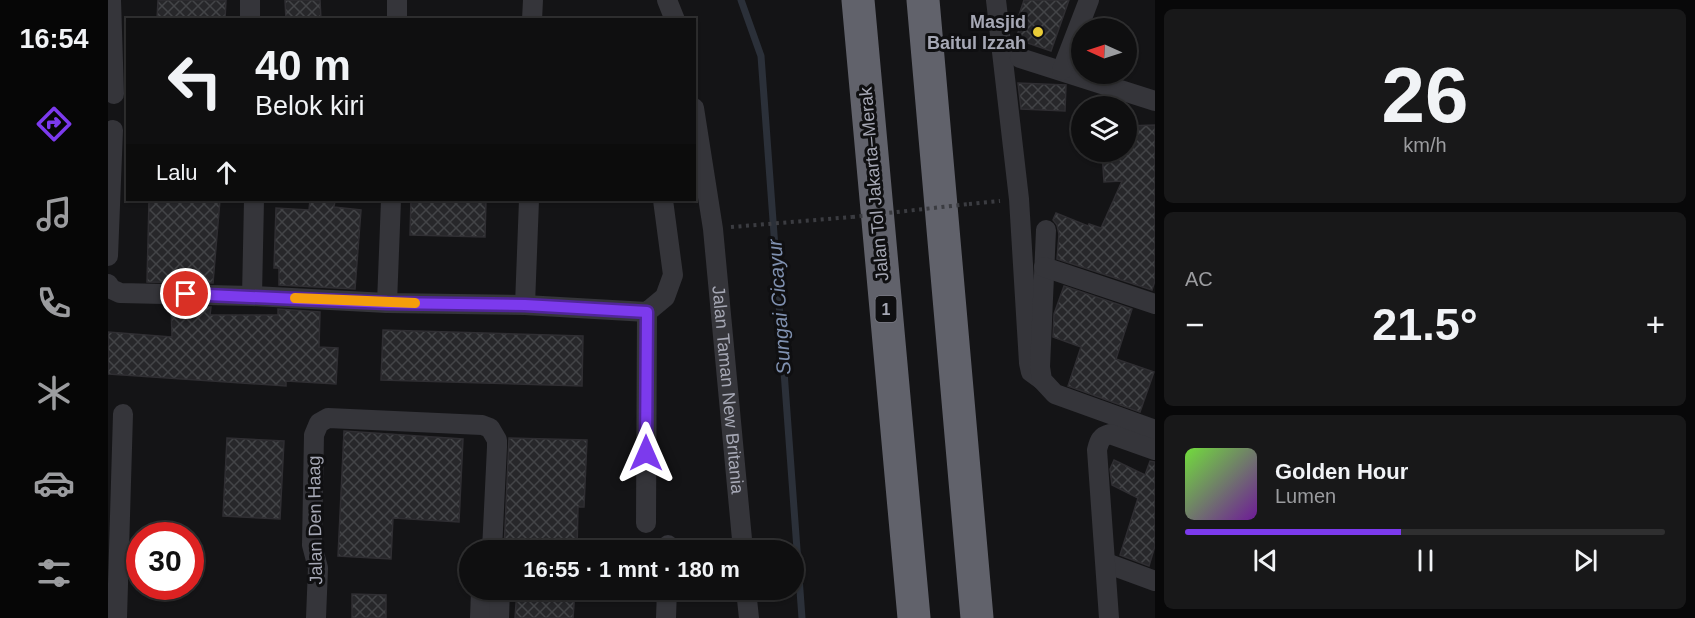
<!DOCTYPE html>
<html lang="id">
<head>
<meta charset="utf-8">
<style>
	:root { --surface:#0f0f10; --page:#181819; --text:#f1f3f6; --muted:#9b9c9f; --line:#2f2f30; --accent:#7c3aed }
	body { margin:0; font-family:Arial,sans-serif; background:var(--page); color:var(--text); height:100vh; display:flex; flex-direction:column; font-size:22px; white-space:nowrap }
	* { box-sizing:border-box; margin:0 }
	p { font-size:20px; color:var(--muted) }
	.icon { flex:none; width:33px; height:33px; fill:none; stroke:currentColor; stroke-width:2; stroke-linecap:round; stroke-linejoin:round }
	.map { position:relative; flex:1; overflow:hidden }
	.side { display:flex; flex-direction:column; gap:9px; padding:9px; background:#080809; width:540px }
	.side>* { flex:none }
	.guide { position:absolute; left:18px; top:18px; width:570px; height:183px; border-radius:0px; box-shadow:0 2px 4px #0004,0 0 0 2px var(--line); background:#0f0f10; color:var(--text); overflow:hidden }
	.needle { width:39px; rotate:273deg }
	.buttons { position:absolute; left:963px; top:18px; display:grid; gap:12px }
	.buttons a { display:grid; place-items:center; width:66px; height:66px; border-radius:50%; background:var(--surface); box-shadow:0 2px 4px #0004,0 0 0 2px var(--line); font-size:30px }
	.speed { position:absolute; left:18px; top:522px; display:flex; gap:12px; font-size:30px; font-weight:700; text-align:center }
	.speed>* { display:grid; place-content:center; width:78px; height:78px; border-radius:50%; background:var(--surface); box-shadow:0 2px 4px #0004,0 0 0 2px var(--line); line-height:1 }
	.speed .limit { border:9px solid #d22; background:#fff; color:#111 }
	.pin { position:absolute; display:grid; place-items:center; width:51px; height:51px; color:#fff; margin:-26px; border:3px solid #fff; border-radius:50%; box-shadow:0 2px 6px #0007 }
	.me { position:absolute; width:66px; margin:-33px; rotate:0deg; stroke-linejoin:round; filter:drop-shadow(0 0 4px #0008) }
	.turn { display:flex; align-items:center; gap:21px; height:126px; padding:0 30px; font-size:27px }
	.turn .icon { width:78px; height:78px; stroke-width:2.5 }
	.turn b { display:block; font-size:42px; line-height:51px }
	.then { display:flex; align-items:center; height:57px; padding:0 30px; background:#0003; gap:12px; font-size:22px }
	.big { font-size:45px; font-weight:800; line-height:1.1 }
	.side .tile { flex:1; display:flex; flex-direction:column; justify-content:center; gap:9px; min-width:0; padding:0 21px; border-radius:9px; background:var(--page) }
	.side .dial { align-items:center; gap:0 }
	.dial b { font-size:78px; line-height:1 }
	.song { display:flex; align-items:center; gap:18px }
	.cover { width:72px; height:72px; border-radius:9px; background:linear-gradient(135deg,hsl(100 70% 55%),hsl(280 70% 35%)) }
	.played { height:6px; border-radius:3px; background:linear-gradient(90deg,var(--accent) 45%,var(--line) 45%) }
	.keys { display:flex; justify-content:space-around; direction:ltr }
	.heat { display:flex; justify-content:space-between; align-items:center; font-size:33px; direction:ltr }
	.trip { position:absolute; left:351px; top:540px; width:345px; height:60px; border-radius:30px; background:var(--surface); box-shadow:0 2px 4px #0004,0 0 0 2px var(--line); font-weight:800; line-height:60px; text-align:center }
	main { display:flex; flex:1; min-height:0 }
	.dock { display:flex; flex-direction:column; width:108px; justify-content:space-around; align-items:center; background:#060606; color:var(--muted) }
	.dock .icon { width:42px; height:42px }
	.dock .on { color:var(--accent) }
	.dock b { font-size:27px; color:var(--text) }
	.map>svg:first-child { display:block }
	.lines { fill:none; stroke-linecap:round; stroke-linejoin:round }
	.stream { stroke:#2b3039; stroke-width:7 }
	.building { fill:url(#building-cross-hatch); stroke:#2f2e32; stroke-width:1.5 }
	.path { stroke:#3b3c41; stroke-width:4; stroke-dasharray:3 4.5; stroke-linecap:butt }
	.street { stroke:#35353a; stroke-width:20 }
	.highway { stroke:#61626b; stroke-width:33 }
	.path-bridge { stroke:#3b3c41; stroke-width:4; stroke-dasharray:3 4.5; stroke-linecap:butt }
	.route-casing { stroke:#51269a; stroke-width:15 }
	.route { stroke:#7c3aed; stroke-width:10 }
	.slow { stroke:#f59e0b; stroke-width:10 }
	.poi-dot { fill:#e9cc38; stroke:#0f0f11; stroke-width:2 }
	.labels { text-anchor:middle; stroke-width:6; stroke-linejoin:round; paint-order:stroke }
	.shield { fill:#0f0f11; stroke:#797a84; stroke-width:1.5 }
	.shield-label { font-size:16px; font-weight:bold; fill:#a6a8b5 }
	.poi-label { font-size:18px; font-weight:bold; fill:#a6a8b5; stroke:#0f0f11; text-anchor:end }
	.street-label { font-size:18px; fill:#a6a8b5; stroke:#0f0f11 }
	.water-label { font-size:20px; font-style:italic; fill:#7f90af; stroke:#0f0f11 }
</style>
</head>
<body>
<main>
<nav class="dock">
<b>16:54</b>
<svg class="icon on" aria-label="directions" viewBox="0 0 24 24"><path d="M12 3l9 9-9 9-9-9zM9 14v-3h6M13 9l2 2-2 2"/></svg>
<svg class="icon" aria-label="music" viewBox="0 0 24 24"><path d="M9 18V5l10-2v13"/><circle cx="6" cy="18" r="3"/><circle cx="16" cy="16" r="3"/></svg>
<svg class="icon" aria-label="phone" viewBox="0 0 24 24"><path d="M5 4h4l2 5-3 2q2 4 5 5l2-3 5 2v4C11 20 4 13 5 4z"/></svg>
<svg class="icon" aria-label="climate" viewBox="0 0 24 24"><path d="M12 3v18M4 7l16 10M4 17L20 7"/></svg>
<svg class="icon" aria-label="car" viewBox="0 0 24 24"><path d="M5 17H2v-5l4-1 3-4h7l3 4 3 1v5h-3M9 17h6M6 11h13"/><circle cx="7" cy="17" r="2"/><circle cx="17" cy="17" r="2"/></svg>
<svg class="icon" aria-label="filters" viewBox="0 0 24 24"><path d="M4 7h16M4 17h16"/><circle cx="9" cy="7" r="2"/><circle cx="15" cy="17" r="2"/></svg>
</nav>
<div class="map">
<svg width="1047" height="618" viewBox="0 0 1047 618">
	<defs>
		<pattern id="building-cross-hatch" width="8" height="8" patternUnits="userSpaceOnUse" patternTransform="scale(1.5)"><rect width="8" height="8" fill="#27272a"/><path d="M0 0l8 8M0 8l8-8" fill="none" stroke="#434447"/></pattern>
	</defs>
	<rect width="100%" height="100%" fill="#141416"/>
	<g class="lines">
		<!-- stream -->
		<path class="stream" d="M633 0 653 56 694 618"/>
	</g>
	<!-- building -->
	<path class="building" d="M50 0H118L117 20H49Z
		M177 0H212L213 20H178Z
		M916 0H961L943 51 908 39 912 26 908 24Z
		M910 83 958 85 957 111 913 109Z
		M1047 125V281L1044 290 949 259 951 234 949 225 945 220 948 213 980 226 981 224 993 228 1014 181 996 182 994 152H1018V126Z
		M41 200H112L105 283 39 282Z
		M202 200 227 201 226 207 253 210 247 289 171 285V268H166L168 208 201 210Z
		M303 200H378L377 237 302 235Z
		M956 286 1024 309 1008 359 1046 372 1032 412 960 386 973 347 945 337 946 314Z
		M63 306 103 307 102 315H170V309L212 312 211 347 230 348 228 384 178 381V386L0 374V332L64 337Z
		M275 330 475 336 474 386 273 380Z
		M236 431 355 439 351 522 285 518 283 559 230 556Z
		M119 438 176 441 172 519 115 516Z
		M401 438 479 440 476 507H470L469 550H396Z
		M1006 460 1037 475 1042 461 1047 462V546L1041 566 1012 555 1030 498 1004 485 1002 469Z
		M409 590H467L465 618H407Z
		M244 594 278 595V618H244Z"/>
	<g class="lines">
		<!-- path -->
		<path class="path" d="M861 204 892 201
			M623 227 744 217"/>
		<!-- street -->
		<g class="street">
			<path d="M3 0 6 94"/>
			<path d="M142 0V20"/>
			<path d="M559 0 567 20"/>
			<path d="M888 0 911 199 921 363 923 372 934 380"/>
			<path d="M289 20V0"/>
			<path d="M424 20 425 0"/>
			<path d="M912 58 1047 101"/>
			<path d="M954 70 981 0"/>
			<path id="s1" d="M586 108 605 229 635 550"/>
			<path d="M938 230 932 367 934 380 947 394 1047 430"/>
			<path d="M0 256 5 130"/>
			<path d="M936 267 1047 304"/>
			<path d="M0 284 3 289 12 293 144 296 279 303 417 305 539 312 557 297 565 275 555 200"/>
			<path d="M144 296 146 200"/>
			<path d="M279 303 283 200"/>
			<path d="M417 305 421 200"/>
			<path d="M538 523 539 312"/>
			<path d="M560 550V545"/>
			<path d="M998 563 1047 581"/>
			<path d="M638 590 641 618"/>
			<path d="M9 618 15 414"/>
			<path d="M208 618 210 568 204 545 206 435 211 423 220 418 374 425 382 428 389 440V447L384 550"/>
			<path d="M372 618 373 590"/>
			<path d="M391 618 392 590"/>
			<path d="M558 618 559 590"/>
			<path d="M1001 618 989 450C991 441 993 436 1002 434L1047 450"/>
		</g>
		<!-- highway -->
		<path class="highway" d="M750 0 806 618
			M815 0 869 618"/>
		<!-- path-bridge -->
		<path class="path-bridge" d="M744 217 861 204"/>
	</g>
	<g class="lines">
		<!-- route casing -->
		<g class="route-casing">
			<path id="route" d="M78 294 279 303 417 305 539 312 538 453"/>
		</g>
		<!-- route -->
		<use href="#route" class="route"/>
		<!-- slow -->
		<path class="slow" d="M187 298 307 303"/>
	</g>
	<!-- markers -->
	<circle class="poi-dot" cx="930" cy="32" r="6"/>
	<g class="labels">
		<!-- shield labels -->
		<rect class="shield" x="767.5" y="296" width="21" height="26" rx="4.5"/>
		<g class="shield-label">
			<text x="778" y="315">1</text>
		</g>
		<!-- poi labels -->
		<g class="poi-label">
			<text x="918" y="28">Masjid<tspan x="918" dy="21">Baitul Izzah</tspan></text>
		</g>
		<!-- street labels -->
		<g class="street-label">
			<text transform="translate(766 184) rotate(-95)" y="6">Jalan Tol Jakarta–Merak</text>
			<text dy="6" stroke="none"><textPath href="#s1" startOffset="284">Jalan Taman New Britania</textPath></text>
			<text transform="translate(207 520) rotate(-91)" y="6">Jalan Den Haag</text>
		</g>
		<!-- water labels -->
		<g class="water-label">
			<text transform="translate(671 307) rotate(-94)" y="7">Sungai Cicayur</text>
		</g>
	</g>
</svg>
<div class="buttons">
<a><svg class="needle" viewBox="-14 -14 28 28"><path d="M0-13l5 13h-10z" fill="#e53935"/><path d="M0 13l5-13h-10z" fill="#9b9c9f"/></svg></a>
<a><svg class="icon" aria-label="layers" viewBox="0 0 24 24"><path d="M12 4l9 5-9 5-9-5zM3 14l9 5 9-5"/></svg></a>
</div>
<div class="speed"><div class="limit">30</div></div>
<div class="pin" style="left:78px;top:294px;background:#d93025"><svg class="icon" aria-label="arrive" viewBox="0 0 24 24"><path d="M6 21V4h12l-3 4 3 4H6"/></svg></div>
<svg class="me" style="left:538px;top:453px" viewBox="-20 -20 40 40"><path d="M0-17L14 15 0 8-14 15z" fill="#7c3aed" stroke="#fff" stroke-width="4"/></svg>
<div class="trip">16:55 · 1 mnt · 180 m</div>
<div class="guide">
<div class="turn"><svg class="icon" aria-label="left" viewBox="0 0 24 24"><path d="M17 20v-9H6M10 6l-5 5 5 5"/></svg><div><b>40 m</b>Belok kiri</div></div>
<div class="then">Lalu<svg class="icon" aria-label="ahead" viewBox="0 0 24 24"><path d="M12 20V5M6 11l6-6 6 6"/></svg></div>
</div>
</div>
<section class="side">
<div class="tile dial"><b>26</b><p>km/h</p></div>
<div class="tile"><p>AC</p>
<div class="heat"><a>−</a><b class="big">21.5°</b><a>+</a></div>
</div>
<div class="tile">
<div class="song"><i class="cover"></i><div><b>Golden Hour</b><p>Lumen</p></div></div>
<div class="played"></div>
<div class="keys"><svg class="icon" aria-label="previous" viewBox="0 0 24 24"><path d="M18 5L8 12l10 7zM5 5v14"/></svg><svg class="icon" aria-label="pause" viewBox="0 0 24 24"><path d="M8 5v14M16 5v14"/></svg><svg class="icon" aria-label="next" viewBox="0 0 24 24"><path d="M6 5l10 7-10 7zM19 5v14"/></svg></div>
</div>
</section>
</main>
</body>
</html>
